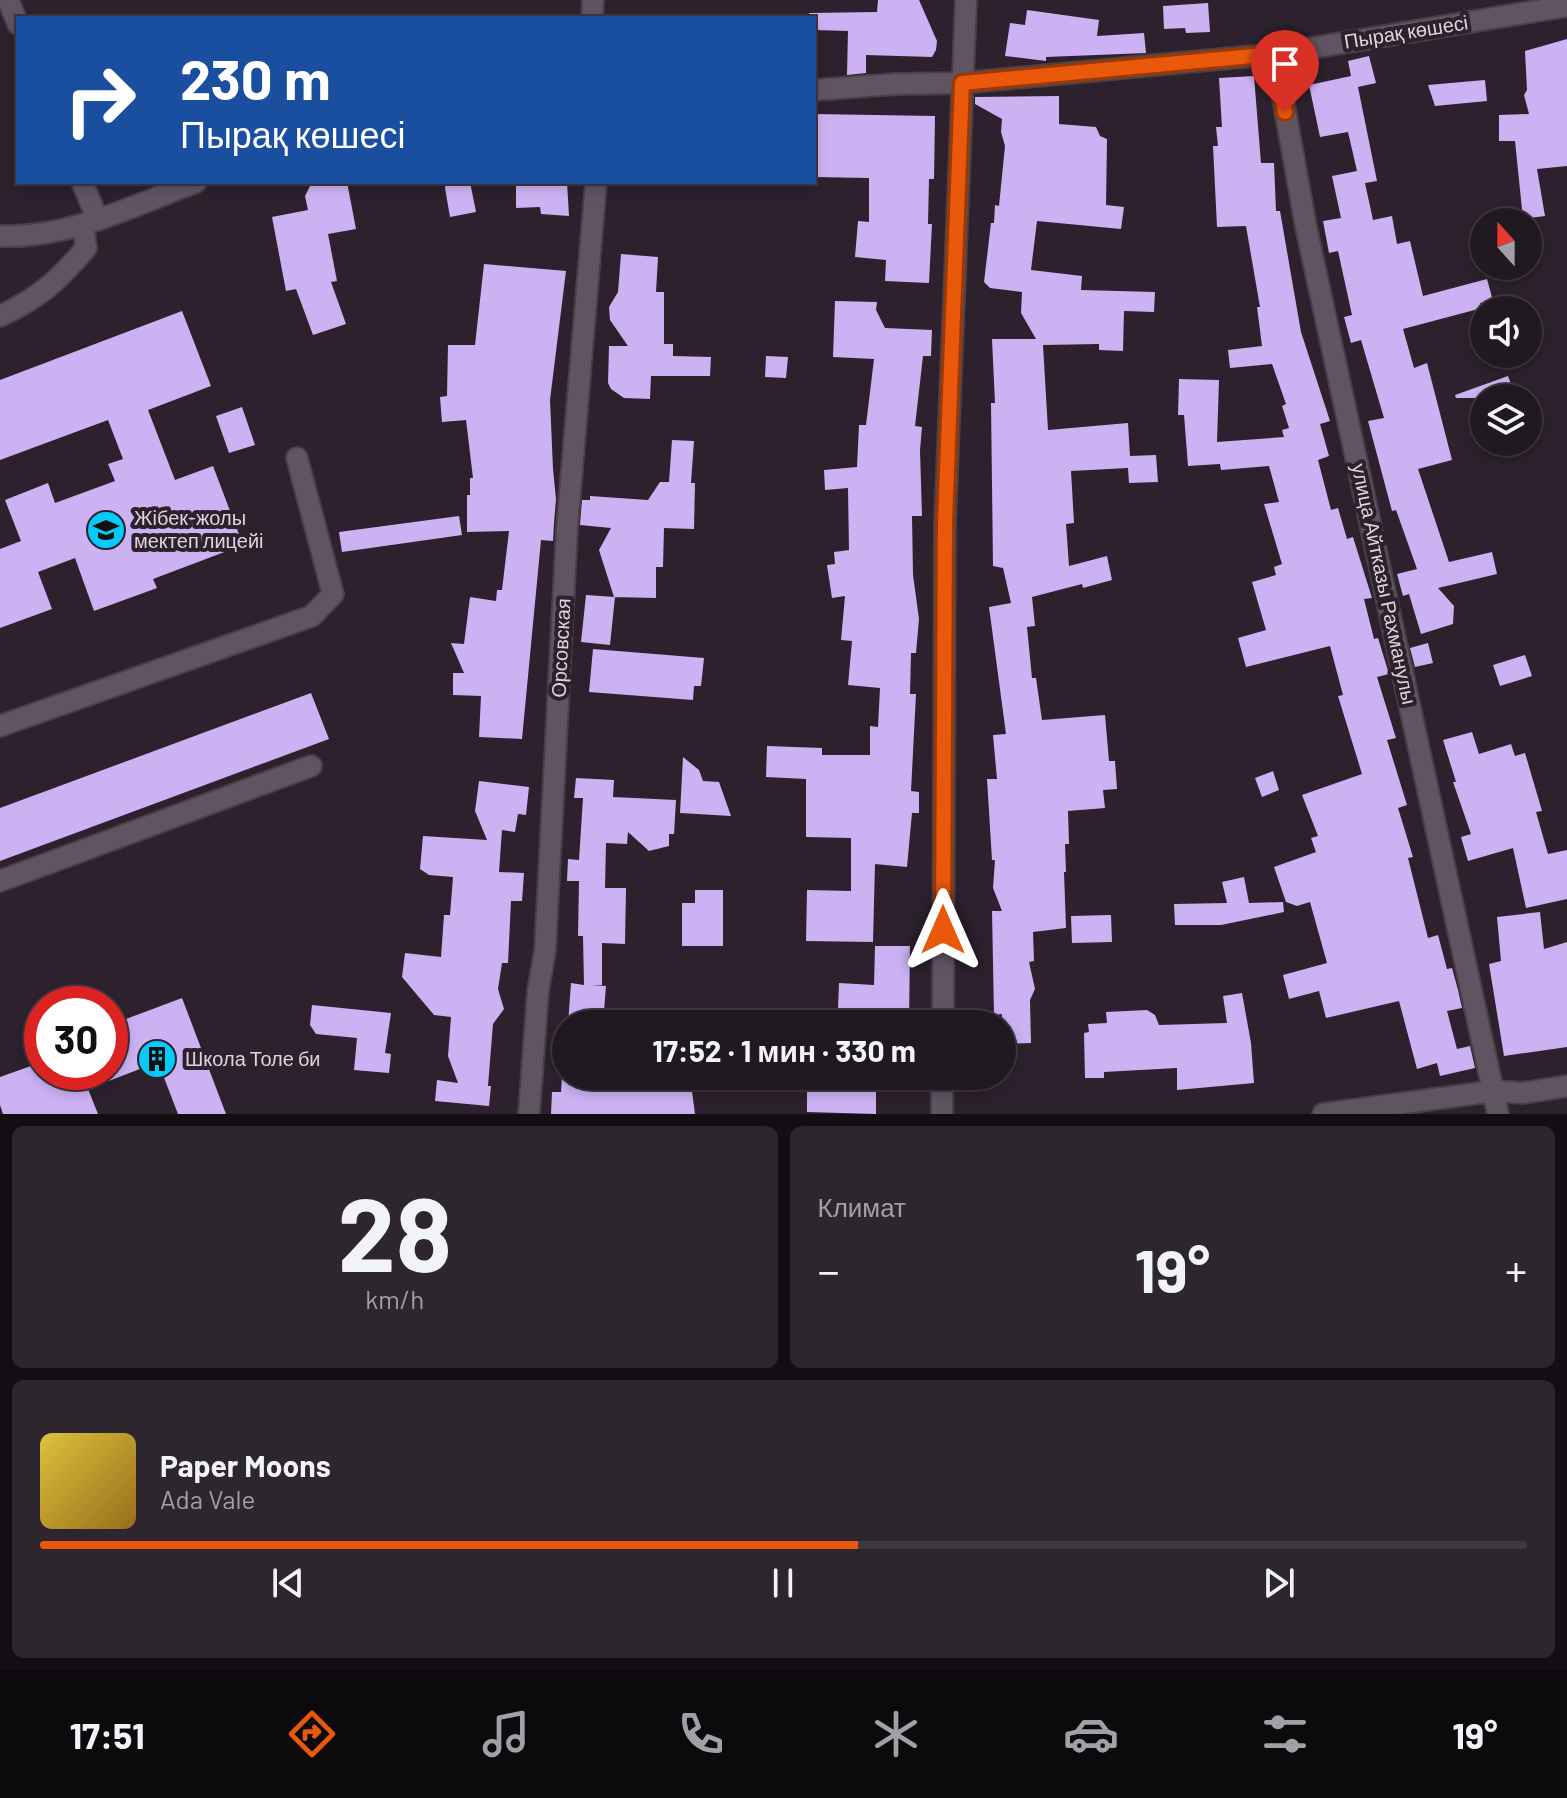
<!DOCTYPE html>
<html lang="ru">
<head>
<meta charset="utf-8">
<style>
	:root { --surface:#211922; --page:#2d262f; --text:#f1f3f6; --muted:#a2a0a5; --line:#3e3840; --accent:#ea580c }
	body { margin:0; font-family:Barlow,sans-serif; background:var(--page); color:var(--text); height:100vh; display:flex; flex-direction:column; font-size:30px; white-space:nowrap }
	* { box-sizing:border-box; margin:0 }
	p { font-size:26px; color:var(--muted) }
	.icon { flex:none; width:44px; height:44px; fill:none; stroke:currentColor; stroke-width:2; stroke-linecap:round; stroke-linejoin:round }
	.map { position:relative; height:1114px; overflow:hidden }
	.drawer { display:flex; flex-direction:column; gap:12px; padding:12px; background:#120e13; flex:1 }
	.drawer>* { flex:none }
	.banner { position:absolute; left:16px; top:16px; width:800px; height:168px; border-radius:0px; box-shadow:0 4px 12px #0003,0 0 0 2px var(--line); background:#1a4fa0; color:#fff; overflow:hidden }
	.needle { width:52px; rotate:339deg }
	.controls { position:absolute; left:1470px; top:208px; display:grid; gap:16px }
	.controls a { display:grid; place-items:center; width:72px; height:72px; border-radius:50%; background:var(--surface); box-shadow:0 4px 12px #0003,0 0 0 2px var(--line); font-size:40px }
	.speed { position:absolute; left:24px; top:986px; display:flex; gap:16px; font-size:40px; font-weight:700; text-align:center }
	.speed>* { display:grid; place-content:center; width:104px; height:104px; border-radius:50%; background:var(--surface); box-shadow:0 4px 12px #0003,0 0 0 2px var(--line); line-height:1 }
	.speed .limit { border:12px solid #d22; background:#fff; color:#111 }
	.pin { position:absolute; display:grid; place-items:center; width:68px; height:68px; color:#fff; margin:-82px -34px; border-radius:50% 50% 50% 0; rotate:-45deg; box-shadow:0 0 8px #0007 }
	.pin .icon { rotate:45deg }
	.me { position:absolute; width:88px; margin:-44px; rotate:0deg; stroke-linejoin:round; filter:drop-shadow(0 0 6px #0008) }
	.turn { display:flex; align-items:center; gap:28px; height:168px; padding:0 32px; font-size:36px }
	.turn .icon { width:104px; height:104px; stroke-width:2.5 }
	.turn b { display:block; font-size:56px; line-height:68px }
	.big { font-size:60px; font-weight:700; line-height:1.1 }
	.drawer .tile { flex:1; display:flex; flex-direction:column; justify-content:center; gap:12px; min-width:0; padding:0 28px; border-radius:12px; background:var(--page) }
	.drawer .dial { align-items:center; gap:0 }
	.dial b { font-size:104px; line-height:1 }
	.song { display:flex; align-items:center; gap:24px }
	.cover { width:96px; height:96px; border-radius:12px; background:linear-gradient(135deg,hsl(50 70% 55%),hsl(40 70% 35%)) }
	.played { height:8px; border-radius:4px; background:linear-gradient(90deg,var(--accent) 55%,var(--line) 55%) }
	.keys { display:flex; justify-content:space-around; direction:ltr }
	.heat { display:flex; justify-content:space-between; align-items:center; font-size:44px; direction:ltr }
	.drawer .tiles { flex:1; display:grid; gap:12px; grid-template-columns:1fr 1fr }
	.tile:last-child { grid-column:span 2 }
	.trip { position:absolute; left:552px; top:1010px; width:464px; height:80px; border-radius:40px; background:var(--surface); box-shadow:0 4px 12px #0003,0 0 0 2px var(--line); font-weight:700; line-height:80px; text-align:center }
	.tabs { display:flex; height:128px; justify-content:space-around; align-items:center; background:#0d0a0e; color:var(--muted) }
	.tabs .icon { width:56px; height:56px }
	.tabs .on { color:var(--accent) }
	.tabs b { font-size:36px; color:var(--text) }
	.map>svg:first-child { display:block }
	.building { fill:#ccb2f3 }
	.lines { fill:none; stroke-linecap:round; stroke-linejoin:round }
	.street-casing { stroke:#483f49; stroke-width:24 }
	.street { stroke:#605462; stroke-width:20 }
	.route-casing { stroke:#983908; stroke-width:20 }
	.route { stroke:#ea580c; stroke-width:14 }
	.labels { text-anchor:middle; stroke-width:8; stroke-linejoin:round; paint-order:stroke }
	.street-label { font-size:20px; fill:#ddd5de; stroke:#2c212d }
	.poi-label { font-size:20px; fill:#ddd5de; stroke:#2c212d; text-anchor:start }
</style>
</head>
<body>
<div class="map">
<svg width="1567" height="1114" viewBox="0 0 1567 1114">
	<rect width="100%" height="100%" fill="#2c212d"/>
	<!-- building -->
	<path class="building" d="M878 0H919L937 41 936 50 932 57 866 55V73L847 75 848 31 814 30V18H809V13L877 12Z
		M1208 3 1210 32 1186 33 1185 28 1164 29 1163 6Z
		M1027 10 1099 20 1097 36 1144 33 1146 53 1046 57V61L1005 56 1010 23 1025 25Z
		M1567 39V166L1537 169 1545 216 1523 219 1515 141H1499V115L1529 114 1524 95 1527 90 1525 51Z
		M1369 56 1376 83 1358 87 1377 181 1365 183 1373 220 1392 216 1397 244 1410 241 1423 296 1487 279 1493 301 1480 303 1482 308 1403 329 1414 368 1427 363 1452 460 1418 469 1449 562 1492 552 1497 574 1438 588 1454 606 1453 624 1421 634 1409 594 1403 596 1397 574 1417 569 1396 510 1392 511 1368 421 1384 418 1361 340 1351 343 1344 317 1352 315 1338 251 1329 253 1323 221 1341 218 1332 176 1357 171 1348 132 1320 137 1309 85 1351 76 1348 61Z
		M1254 76 1261 163H1274L1276 211H1280L1301 332 1330 421 1320 424 1329 456 1318 460 1331 510 1338 508 1347 539 1353 537 1372 598 1364 599 1374 639 1378 638 1389 674 1377 677 1396 738 1387 740 1407 805 1398 808 1413 857 1408 858 1428 938 1438 935 1447 969 1452 968 1458 990 1462 1008 1447 1011 1457 1049 1470 1046 1475 1068 1440 1076 1437 1063 1417 1069 1399 1001 1326 1018 1319 991 1289 999 1283 975 1327 963 1310 902 1297 906 1286 902 1274 867 1316 852 1311 838 1318 836 1302 795 1362 774 1338 696 1343 695 1330 646 1246 667 1238 638 1266 630 1252 582 1276 575 1274 567 1282 564 1264 504 1279 502 1269 466 1221 470 1220 464 1188 466 1184 415H1178L1179 379 1219 380 1217 442 1284 437 1282 430 1289 428 1282 406 1286 404 1272 364 1230 368 1228 350 1262 346 1257 307H1260L1246 226 1217 227 1213 146H1218L1216 127H1222L1219 78Z
		M1485 80 1487 101 1435 106 1428 85Z
		M1059 96V124L1096 127 1100 136 1107 139 1106 205 1124 207 1121 229 1037 221 1031 270 1082 276 1081 290 1155 292 1154 312 1124 311 1123 351 1099 350V344L1043 345 1048 430 1128 423 1130 456 1156 455 1158 482 1129 483 1128 468 1071 471 1074 523 1066 524 1069 566 1107 556 1112 580 1083 588 1082 584 1032 597 1035 626 1027 627 1032 678H1036L1042 720 1105 715 1109 761H1115L1117 789 1103 790 1105 808 1068 811 1069 844H1065L1066 872H1064L1066 928 1033 932 1034 961 1029 962 1035 989 1030 1000 1031 1043 1002 1044V1014L994 1015 992 911H1002L993 888 995 860H992L987 779H997L993 735 1006 734 989 607 1011 603 1003 568 993 566 991 403H995L992 339H1036L1021 313 1022 292 990 288 984 282 991 223H994L995 205 999 206 1005 146 1001 132 1002 119 975 104V97Z
		M814 114 935 116 934 179H929L928 224H932L929 283 885 281 886 260 855 257 858 221 869 222V178L814 177Z
		M319 182H347L356 229 328 234 337 281 331 282 346 324 313 335 296 289 286 291 272 217 308 210 305 196 311 184Z
		M446 182H470L476 212 450 217 445 188Z
		M541 182H567L569 216 541 214 540 207 516 208V184Z
		M621 254 658 257 656 292H664V344H673V356L711 357 710 376H651L650 399 624 398 611 389 608 383 609 346H628L610 320 609 307 618 292Z
		M484 264 566 271 550 400 553 469 556 499 554 523 553 541 541 540 522 739 479 737 481 696 453 695V673H464L451 643 464 644 470 597 496 601 497 590H502L509 531 467 532V495H470V478H473L466 420 442 422 440 397 447 396 448 345H475Z
		M835 301 877 302 876 310 885 328 932 330 931 356H923L915 426 922 427 920 450 922 516H912L913 575 919 619 916 653H911L910 694H916L911 791 919 792V813H912L907 867 875 864 873 942 806 941 807 890 851 891V838L806 837V779L766 777 767 746 822 748V755H870V726L878 727 880 688 848 685 852 641 841 640 845 596 832 598 827 565 835 564 834 552 849 550 848 488 825 490 824 470 857 467 859 425H866L874 359 833 357Z
		M182 311 211 386 148 410 175 480 213 466 243 545 153 579 157 588 94 611 75 558 38 572 52 609 0 628V549L21 541 5 500 48 483 55 503 115 481 108 464 123 459 108 420 0 460V380Z
		M766 356 788 357 786 378 765 377Z
		M1508 376 1516 398H1456L1455 395Z
		M242 407 255 445 229 453 216 416Z
		M672 440 694 441 691 483H695L694 529 664 528 663 567H656V598L614 597 599 550 611 528 580 525 582 500H590V496L648 500 660 482H669Z
		M459 516 462 535 342 552 339 532Z
		M586 595 615 597 610 645 581 642Z
		M1428 643 1433 663 1415 667 1410 648Z
		M593 649 704 658 701 686H694L693 700 589 692Z
		M1525 655 1532 676 1500 686 1493 665Z
		M311 693 329 739 0 861V808Z
		M1472 732 1479 754 1511 744 1515 756 1525 753 1542 811 1536 812 1548 854 1567 850V899L1526 908 1513 848 1468 861 1461 837 1471 834 1453 782H1456L1443 740Z
		M683 757 699 770 703 781 719 782 731 816 680 813Z
		M1273 771 1279 790 1262 797 1255 778Z
		M576 778 614 780 613 797 676 800 674 834H669V846L649 851 628 832 627 844 606 843 605 888H626L625 944 602 943V985H591L606 986 603 1024H568L571 983 584 985 583 936H578L579 881H567L568 859 579 860 583 798H574Z
		M479 781 529 787 526 815 518 814 515 832 502 830 499 872 524 873 522 901H511L508 963H502L498 989 504 1009 493 1024 488 1086H491L489 1106 435 1101 437 1080 458 1083 448 1056 451 1017 434 1015 402 977 405 953 441 957 444 915H450L453 877 429 875 420 869 423 836 487 840 475 811Z
		M1244 877 1249 903 1283 902 1284 912 1221 925H1175L1174 904 1227 903 1222 882Z
		M695 890H723V946H682V903H695Z
		M1540 912 1544 949 1567 942V1047L1504 1056 1489 964 1501 961 1497 917Z
		M1111 915 1112 942 1072 943 1071 916Z
		M875 946H910L909 1024H879V1009L838 1008 839 983 874 985Z
		M1242 993 1251 1043 1254 1083 1177 1090V1068L1104 1072V1078H1085L1084 1033 1089 1032 1088 1024 1107 1023 1106 1012 1147 1010 1155 1015 1159 1025 1227 1023 1223 996Z
		M182 998 226 1114H178L158 1062 88 1089 98 1114H3L0 1105V1077L42 1062V1072H110V1025Z
		M312 1005 391 1013 385 1053 391 1054 389 1073 354 1070 357 1038 316 1034 310 1025Z
		M562 1076H599L598 1090 653 1091 652 1081 690 1076 695 1114H551L552 1092H561Z
		M831 1076H876V1114L807 1112V1080L831 1081Z"/>
	<g class="lines">
		<!-- street casing -->
		<g class="street-casing">
			<path id="street" d="M8 0 18 24
				M592 18 593 0
				M1275 54 1306 227 1498 1114
				M814 90 896 84 962 83 1275 54 1567 6
				M82 182 98 220
				M0 236C68 239 133 206 196 182
				M0 316C39 298 58 281 86 248L83 225
				M0 726 312 616 333 594 297 458
				M0 881 311 766
				M943 1024 945 522 966 0
				M529 1114 538 991 545 951 567 529 596 182
				M942 1114V1076
				M1323 1114 1494 1091 1523 1093 1567 1086"/>
		</g>
		<!-- street -->
		<use href="#street" class="street"/>
	</g>
	<g class="lines">
		<!-- route casing -->
		<g class="route-casing">
			<path id="route" d="M943 930 945 522 962 83 1275 54 1285 112"/>
		</g>
		<!-- route -->
		<use href="#route" class="route"/>
	</g>
	<!-- icons -->
	<defs>
		<g id="school-disc" transform="scale(2)"><circle r="9.5" fill="#04cbf9" stroke="#2c212d"/><path d="M0-5L7-2L0 1L-7-2ZM-4 1L0 2.5L4 1V4Q0 6-4 4Z" fill="#111"/></g>
		<g id="building-disc" transform="scale(2)"><circle r="9.5" fill="#04cbf9" stroke="#2c212d"/><path d="M-4-6H4V6H1V3H-1V6H-4ZM-2.5-4.3h1.7v1.8h-1.7ZM.8-4.3h1.7v1.8H.8ZM-2.5-1h1.7V.8h-1.7ZM.8-1h1.7V.8H.8Z" fill="#111"/></g>
	</defs>
	<g fill-rule="evenodd">
		<use href="#school-disc" x="106" y="530"/>
		<use href="#building-disc" x="157" y="1059"/>
	</g>
	<g class="labels">
		<!-- street labels -->
		<g class="street-label">
			<text transform="translate(1406 32) rotate(-9)" y="7">Пырақ көшесі</text>
			<text transform="translate(1384 584) rotate(78)" y="7">улица Айтказы Рахманулы</text>
			<text transform="translate(561 648) rotate(-87)" y="7">Орсовская</text>
		</g>
		<!-- poi labels -->
		<g class="poi-label">
			<text x="134" y="525">Жібек-жолы<tspan x="134" dy="23">мектеп лицейі</tspan></text>
			<text x="185" y="1066">Школа Толе би</text>
		</g>
	</g>
</svg>
<div class="controls">
<a><svg class="needle" viewBox="-14 -14 28 28"><path d="M0-13l5 13h-10z" fill="#e53935"/><path d="M0 13l5-13h-10z" fill="#a2a0a5"/></svg></a>
<a><svg class="icon" aria-label="sound" viewBox="0 0 24 24"><path d="M4 9h4l5-4v14l-5-4H4zM17 9q2 3 0 6"/></svg></a>
<a><svg class="icon" aria-label="layers" viewBox="0 0 24 24"><path d="M12 4l9 5-9 5-9-5zM3 14l9 5 9-5"/></svg></a>
</div>
<div class="speed"><div class="limit">30</div></div>
<div class="pin" style="left:1285px;top:112px;background:#d93025"><svg class="icon" aria-label="arrive" viewBox="0 0 24 24"><path d="M6 21V4h12l-3 4 3 4H6"/></svg></div>
<svg class="me" style="left:943px;top:930px" viewBox="-20 -20 40 40"><path d="M0-17L14 15 0 8-14 15z" fill="#ea580c" stroke="#fff" stroke-width="4"/></svg>
<div class="trip">17:52 · 1 мин · 330 m</div>
<div class="banner">
<div class="turn"><svg class="icon" aria-label="right" viewBox="0 0 24 24"><path d="M7 20v-9h11M14 6l5 5-5 5"/></svg><div><b>230 m</b>Пырақ көшесі</div></div>
</div>
</div>
<section class="drawer">
<div class="tiles">
<div class="tile dial"><b>28</b><p>km/h</p></div>
<div class="tile"><p>Климат</p>
<div class="heat"><a>−</a><b class="big">19°</b><a>+</a></div>
</div>
<div class="tile">
<div class="song"><i class="cover"></i><div><b>Paper Moons</b><p>Ada Vale</p></div></div>
<div class="played"></div>
<div class="keys"><svg class="icon" aria-label="previous" viewBox="0 0 24 24"><path d="M18 5L8 12l10 7zM5 5v14"/></svg><svg class="icon" aria-label="pause" viewBox="0 0 24 24"><path d="M8 5v14M16 5v14"/></svg><svg class="icon" aria-label="next" viewBox="0 0 24 24"><path d="M6 5l10 7-10 7zM19 5v14"/></svg></div>
</div>
</div>
</section>
<nav class="tabs">
<b>17:51</b>
<svg class="icon on" aria-label="directions" viewBox="0 0 24 24"><path d="M12 3l9 9-9 9-9-9zM9 14v-3h6M13 9l2 2-2 2"/></svg>
<svg class="icon" aria-label="music" viewBox="0 0 24 24"><path d="M9 18V5l10-2v13"/><circle cx="6" cy="18" r="3"/><circle cx="16" cy="16" r="3"/></svg>
<svg class="icon" aria-label="phone" viewBox="0 0 24 24"><path d="M5 4h4l2 5-3 2q2 4 5 5l2-3 5 2v4C11 20 4 13 5 4z"/></svg>
<svg class="icon" aria-label="climate" viewBox="0 0 24 24"><path d="M12 3v18M4 7l16 10M4 17L20 7"/></svg>
<svg class="icon" aria-label="car" viewBox="0 0 24 24"><path d="M5 17H2v-5l4-1 3-4h7l3 4 3 1v5h-3M9 17h6M6 11h13"/><circle cx="7" cy="17" r="2"/><circle cx="17" cy="17" r="2"/></svg>
<svg class="icon" aria-label="filters" viewBox="0 0 24 24"><path d="M4 7h16M4 17h16"/><circle cx="9" cy="7" r="2"/><circle cx="15" cy="17" r="2"/></svg>
<b>19°</b>
</nav>
</body>
</html>
